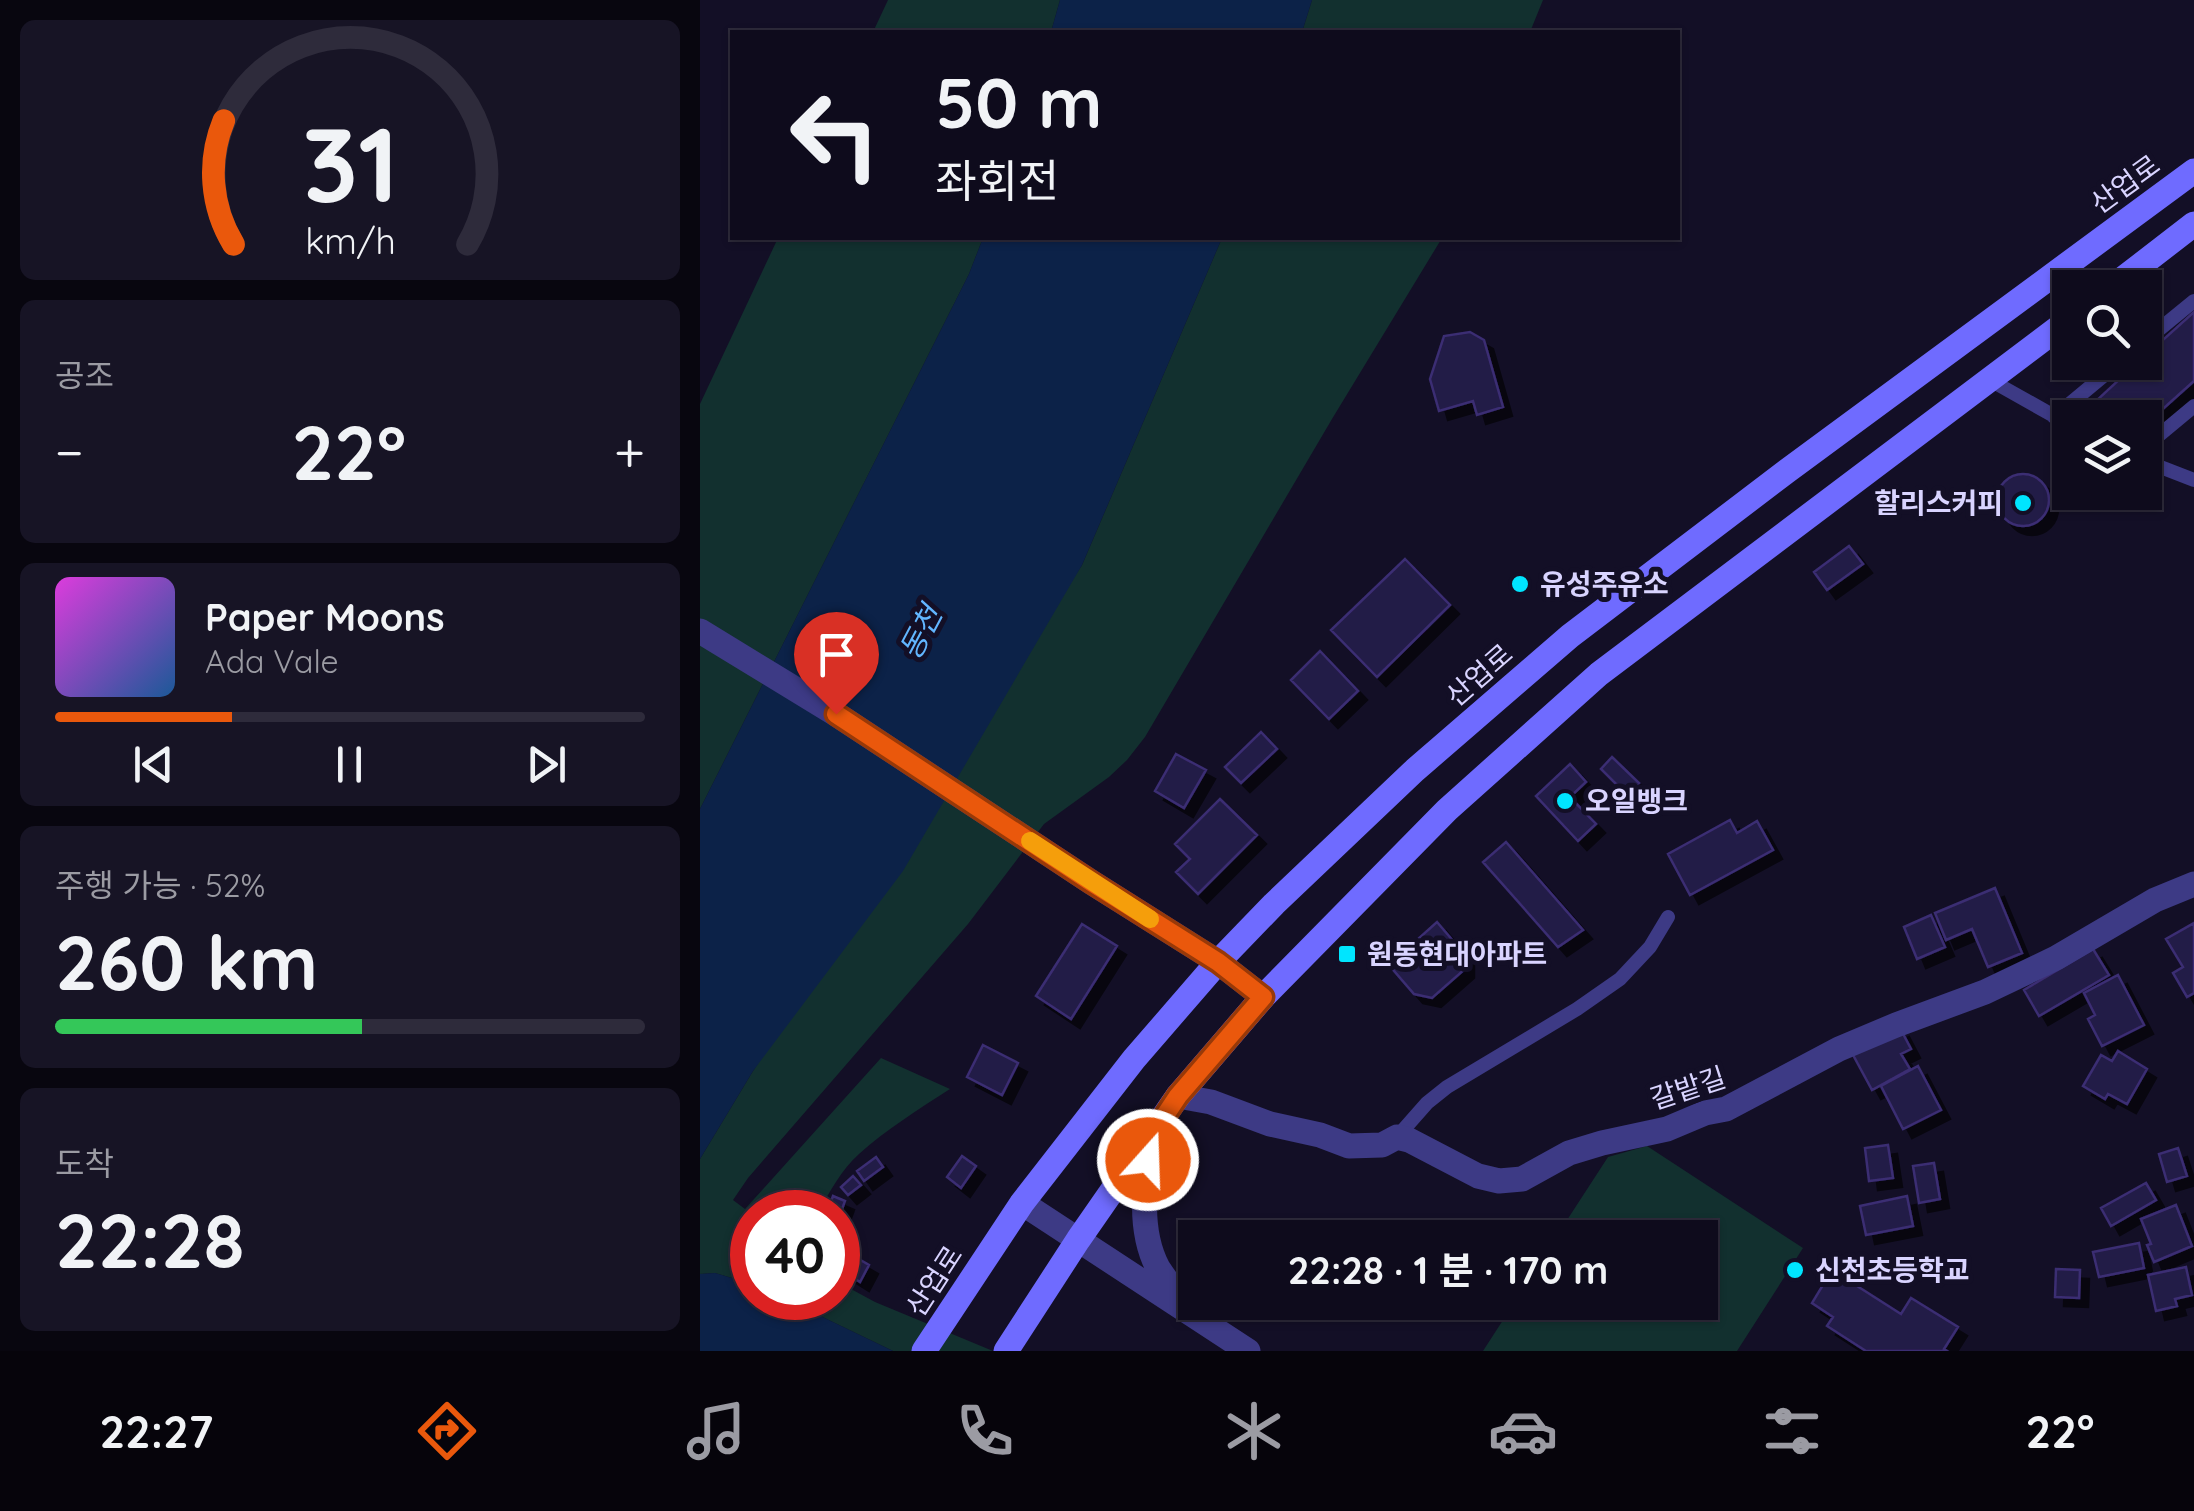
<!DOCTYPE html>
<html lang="ko">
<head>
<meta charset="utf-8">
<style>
	:root { --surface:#0e0b1c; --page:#171425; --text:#f1f3f6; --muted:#9b9ba3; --line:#2e2b3b; --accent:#ea580c }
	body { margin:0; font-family:Quicksand,"Noto Sans KR",sans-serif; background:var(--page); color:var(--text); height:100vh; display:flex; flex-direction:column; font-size:38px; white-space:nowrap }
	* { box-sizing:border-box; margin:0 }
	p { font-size:32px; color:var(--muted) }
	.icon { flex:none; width:55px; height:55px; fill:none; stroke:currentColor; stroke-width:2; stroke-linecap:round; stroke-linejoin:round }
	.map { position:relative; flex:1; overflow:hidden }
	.drawer { display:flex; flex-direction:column; gap:20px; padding:20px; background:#08060f; width:700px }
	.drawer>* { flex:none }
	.guide { position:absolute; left:30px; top:30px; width:950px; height:210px; border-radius:0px; box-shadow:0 2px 8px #0004,0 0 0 2px var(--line); background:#0e0b1c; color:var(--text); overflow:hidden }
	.controls { position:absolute; left:1352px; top:270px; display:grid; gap:20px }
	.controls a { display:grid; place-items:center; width:110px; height:110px; border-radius:0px; background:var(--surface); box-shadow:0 2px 8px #0004,0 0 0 2px var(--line); font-size:50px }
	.speed { position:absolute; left:30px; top:1190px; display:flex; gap:20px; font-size:50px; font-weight:700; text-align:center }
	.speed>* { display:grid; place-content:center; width:130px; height:130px; border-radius:50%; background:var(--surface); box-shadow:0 2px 8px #0004,0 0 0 2px var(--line); line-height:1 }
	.speed .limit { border:15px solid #d22; background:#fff; color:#111 }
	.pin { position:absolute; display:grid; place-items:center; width:85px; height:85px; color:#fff; margin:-102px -42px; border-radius:50% 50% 50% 0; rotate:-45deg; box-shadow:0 0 10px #0007 }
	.pin .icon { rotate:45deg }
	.me { position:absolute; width:110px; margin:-55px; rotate:20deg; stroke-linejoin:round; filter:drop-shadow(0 0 8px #0008) }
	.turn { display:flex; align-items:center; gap:35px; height:210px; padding:0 40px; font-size:45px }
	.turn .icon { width:130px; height:130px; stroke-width:2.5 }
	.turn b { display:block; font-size:70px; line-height:85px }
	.big { font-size:75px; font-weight:700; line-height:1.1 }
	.drawer .tile { flex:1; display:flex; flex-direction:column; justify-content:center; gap:15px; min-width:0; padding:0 35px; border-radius:15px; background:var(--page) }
	.drawer .dial { align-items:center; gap:0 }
	.dial svg { height:260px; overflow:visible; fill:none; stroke:var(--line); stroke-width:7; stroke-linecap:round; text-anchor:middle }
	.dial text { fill:var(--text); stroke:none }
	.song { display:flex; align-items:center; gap:30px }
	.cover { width:120px; height:120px; border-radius:15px; background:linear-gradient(135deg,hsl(300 70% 55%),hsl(210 70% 35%)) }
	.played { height:10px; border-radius:5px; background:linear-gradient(90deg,var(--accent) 30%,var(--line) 30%) }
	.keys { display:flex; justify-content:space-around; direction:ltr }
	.heat { display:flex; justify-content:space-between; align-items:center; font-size:55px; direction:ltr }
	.charge { height:15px; border-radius:8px; background:linear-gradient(90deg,#34c759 52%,var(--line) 0) }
	.trip { position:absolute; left:478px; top:1220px; width:540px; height:100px; border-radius:0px; background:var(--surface); box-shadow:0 2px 8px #0004,0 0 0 2px var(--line); font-weight:700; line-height:100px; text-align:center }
	.menu { display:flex; height:160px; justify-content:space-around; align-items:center; background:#06040b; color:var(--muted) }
	.menu .icon { width:70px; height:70px }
	.menu .active { color:var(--accent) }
	.menu b { font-size:45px; color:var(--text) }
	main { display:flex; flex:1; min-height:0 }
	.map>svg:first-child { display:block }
	.green { fill:#12302f }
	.water { fill:#0c2248 }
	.building { fill:#241b47; stroke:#3b2d73; stroke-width:2.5; filter:url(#shadow) }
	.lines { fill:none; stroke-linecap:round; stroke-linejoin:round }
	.service { stroke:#3d3a85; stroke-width:14 }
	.minor { stroke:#3d3a85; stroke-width:25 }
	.tertiary { stroke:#3d3a85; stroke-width:25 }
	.secondary { stroke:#6f6bff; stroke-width:25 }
	.route-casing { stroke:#983908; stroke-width:25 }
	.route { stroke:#ea580c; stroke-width:18 }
	.slow { stroke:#f59e0b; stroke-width:18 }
	.poi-dot { fill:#00e5ff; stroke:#130f26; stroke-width:4 }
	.labels { text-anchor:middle; stroke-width:10; stroke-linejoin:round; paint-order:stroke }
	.street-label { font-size:28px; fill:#d9d4ff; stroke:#130f26 }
	.poi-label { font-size:28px; font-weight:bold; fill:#d9d4ff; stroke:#130f26; text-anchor:start }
	.water-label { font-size:30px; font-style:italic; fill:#62b6ff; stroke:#130f26 }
</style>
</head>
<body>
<main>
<section class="drawer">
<div class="tile dial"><svg viewBox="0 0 100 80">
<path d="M14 69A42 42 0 1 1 86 69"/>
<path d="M14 69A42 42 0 0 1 11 31" stroke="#ea580c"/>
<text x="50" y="56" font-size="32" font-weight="700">31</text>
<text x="50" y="72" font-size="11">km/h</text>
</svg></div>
<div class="tile"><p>공조</p>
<div class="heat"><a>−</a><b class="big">22°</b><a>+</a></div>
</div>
<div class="tile">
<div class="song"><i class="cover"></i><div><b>Paper Moons</b><p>Ada Vale</p></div></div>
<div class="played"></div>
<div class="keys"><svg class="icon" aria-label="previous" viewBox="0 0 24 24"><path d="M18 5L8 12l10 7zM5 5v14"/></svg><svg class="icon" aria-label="pause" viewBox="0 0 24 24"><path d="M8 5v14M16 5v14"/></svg><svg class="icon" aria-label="next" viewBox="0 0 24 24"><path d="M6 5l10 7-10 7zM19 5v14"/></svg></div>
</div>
<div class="tile"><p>주행 가능 · 52%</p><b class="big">260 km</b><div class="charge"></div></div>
<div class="tile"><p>도착</p><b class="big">22:28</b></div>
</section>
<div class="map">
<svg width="1494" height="1351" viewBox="0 0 1494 1351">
	<defs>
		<filter id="shadow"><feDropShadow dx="9" dy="9" stdDeviation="0" flood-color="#0009"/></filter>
	</defs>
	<rect width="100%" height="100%" fill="#130f26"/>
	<!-- green -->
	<path class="green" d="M188 0H360L351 32H173Z
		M612 0H843L830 32H602Z
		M78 238H283L269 274 0 809V404Z
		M522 238H742L632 419 445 737 427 760 409 777 344 824 268 924 48 1178 33 1200 45 1209 181 1058 250 1089C219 1109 187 1129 159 1154 141 1170 130 1192 118 1212H52V1284L15 1273 0 1274V1159L53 1071 382 565Z
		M947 1146 1103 1248 1037 1351H783L814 1303 1000 1302V1238L856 1237 908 1157Z
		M138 1282 175 1302 293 1351H193L83 1298H138Z"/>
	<!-- water -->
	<path class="water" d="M360 0H612L602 32H351Z
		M283 238H522L382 565 203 871 53 1071 0 1159V809L269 274Z
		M15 1273 52 1284V1298H83L193 1351H0V1274Z"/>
	<!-- building -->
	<path class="building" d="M1494 312V381L1445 425V418H1409L1395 402 1438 362H1445V356Z
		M770 332 784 340 803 407 777 415 773 401 739 411 730 379 744 336Z
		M1297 500a26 26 0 1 1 52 0a26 26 0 1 1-52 0Z
		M1149 546 1163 564 1127 590 1114 572Z
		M705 559 750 605 677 677 631 630Z
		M620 651 658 691 629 719 591 680Z
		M561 732 577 749 541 783 525 767Z
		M476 754 506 770 484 808 455 791Z
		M912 757 939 783 927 795 901 769Z
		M870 764 886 782 870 797 896 824 878 841 836 796Z
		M520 799 557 835 498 894 476 872 490 859 475 844Z
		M1030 820 1037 833 1057 821 1073 850 990 895 968 854Z
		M806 842 883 930 858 947 783 862Z
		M1295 888 1322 953 1288 967 1272 929 1246 940 1235 913Z
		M1231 915 1245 947 1217 959 1204 927Z
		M737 922 765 955V969L732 998 714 994 689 965Z
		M1494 923V993L1487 997 1473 973 1483 967 1466 939Z
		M382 924 417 946 371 1019 336 996Z
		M1393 949 1409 975 1339 1016 1324 990Z
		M1418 975 1444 1025 1402 1046 1388 1019 1395 1015 1384 993Z
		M1200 1028 1211 1049 1201 1054 1210 1069 1172 1090 1152 1053Z
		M283 1045 318 1063 302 1095 267 1077Z
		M1418 1051 1447 1069 1427 1104 1408 1094 1405 1099 1383 1086 1401 1055 1412 1061Z
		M1218 1066 1241 1110 1203 1129 1181 1086Z
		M1188 1145 1193 1178 1169 1181 1165 1148Z
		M1478 1148 1487 1176 1467 1182 1459 1154Z
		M262 1156 276 1166 261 1188 247 1177Z
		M176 1157 183 1167 164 1181 157 1171Z
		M1234 1163 1240 1199 1219 1203 1213 1166Z
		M153 1176 161 1185 148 1195 141 1187Z
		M1446 1183 1456 1200 1411 1226 1401 1208Z
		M133 1196 145 1201 138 1220V1212H127Z
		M1207 1196 1213 1226 1166 1235 1160 1206Z
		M1476 1205 1492 1246 1454 1262 1447 1245 1451 1244 1441 1219Z
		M1439 1243 1444 1268 1399 1277 1393 1252Z
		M138 1247 169 1265 160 1282 138 1268Z
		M1486 1267 1492 1295 1475 1299 1477 1306 1456 1311 1448 1275Z
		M1356 1269 1380 1270 1379 1298 1355 1297Z
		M1132 1270 1201 1314 1211 1298 1258 1327 1244 1349 1247 1351H1166L1127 1326 1133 1317 1112 1303Z"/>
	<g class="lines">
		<!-- service -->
		<path class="service" d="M1445 341 1494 301
			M1290 380 1370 425
			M1354 417 1420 362
			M1445 447 1494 406
			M1445 461 1494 480
			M697 1137 727 1103 747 1087 877 1009 920 979 950 947 968 917"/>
		<!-- minor -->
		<path class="minor" d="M0 631 136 714 391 882 518 962 563 997
			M478 1096 511 1102 570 1124 620 1135 649 1146 682 1145 697 1137 709 1140 778 1176 799 1181 822 1179 869 1153 902 1143 967 1129 1005 1113 1026 1109 1139 1049 1196 1025 1285 992 1356 958 1455 900 1494 884"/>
		<!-- tertiary -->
		<path class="tertiary" d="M453 1132C446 1176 436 1226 458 1268 465 1279 474 1290 482 1301
			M322 1203 548 1351"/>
		<!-- secondary -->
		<path class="secondary" d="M1411 288 1494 224
			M224 1351 322 1203 434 1059 518 962 574 904 715 770 870 636 1087 471 1494 171
			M306 1351 378 1240 478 1096 563 997 747 810 899 674 1370 319"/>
	</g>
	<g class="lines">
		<!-- route casing -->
		<g class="route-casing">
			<path id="route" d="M136 714 391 882 518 962 563 997 478 1096 466 1114 453 1132 448 1160"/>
		</g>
		<!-- route -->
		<use href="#route" class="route"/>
		<!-- slow -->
		<path class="slow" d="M330 841 450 919"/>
	</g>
	<!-- markers -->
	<g class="poi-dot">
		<circle cx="1323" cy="503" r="10"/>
		<circle cx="820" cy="584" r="10"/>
		<circle cx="865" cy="801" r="10"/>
		<rect x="637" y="944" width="20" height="20" rx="5"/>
		<circle cx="1095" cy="1270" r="10"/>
	</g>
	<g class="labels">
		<!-- street labels -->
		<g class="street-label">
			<text transform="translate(1425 184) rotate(-36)" y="10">산업로</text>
			<text transform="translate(779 675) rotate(-41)" y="10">산업로</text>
			<text transform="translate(988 1088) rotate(-18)" y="10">갈밭길</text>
			<text transform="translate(234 1281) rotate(-57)" y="10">산업로</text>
		</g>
		<!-- poi labels -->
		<g class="poi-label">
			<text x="1303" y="513" text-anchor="end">할리스커피</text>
			<text x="840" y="594">유성주유소</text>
			<text x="885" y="811">오일뱅크</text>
			<text x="667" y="964">원동현대아파트</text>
			<text x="1115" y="1280">신천초등학교</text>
		</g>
		<!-- water labels -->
		<g class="water-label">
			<text transform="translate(221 633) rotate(-62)" y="10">동천</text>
		</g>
	</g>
</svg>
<div class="controls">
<a><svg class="icon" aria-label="search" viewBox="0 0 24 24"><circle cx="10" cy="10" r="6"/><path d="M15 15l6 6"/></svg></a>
<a><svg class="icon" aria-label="layers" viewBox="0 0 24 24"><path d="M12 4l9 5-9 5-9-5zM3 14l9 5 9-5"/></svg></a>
</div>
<div class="speed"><div class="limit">40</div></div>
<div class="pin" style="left:136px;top:714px;background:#d93025"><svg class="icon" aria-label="arrive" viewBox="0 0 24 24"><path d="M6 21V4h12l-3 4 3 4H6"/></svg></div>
<svg class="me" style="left:448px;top:1160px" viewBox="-20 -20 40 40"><circle r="17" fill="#ea580c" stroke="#fff" stroke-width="3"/><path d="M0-11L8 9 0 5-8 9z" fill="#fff"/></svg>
<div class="trip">22:28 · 1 분 · 170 m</div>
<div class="guide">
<div class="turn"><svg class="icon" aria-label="left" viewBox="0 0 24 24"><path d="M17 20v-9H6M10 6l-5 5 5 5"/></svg><div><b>50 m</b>좌회전</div></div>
</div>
</div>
</main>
<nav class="menu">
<b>22:27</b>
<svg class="icon active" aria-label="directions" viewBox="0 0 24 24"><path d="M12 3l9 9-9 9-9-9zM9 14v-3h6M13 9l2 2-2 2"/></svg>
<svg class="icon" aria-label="music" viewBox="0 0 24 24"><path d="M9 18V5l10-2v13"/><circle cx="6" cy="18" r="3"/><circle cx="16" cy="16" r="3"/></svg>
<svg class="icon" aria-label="phone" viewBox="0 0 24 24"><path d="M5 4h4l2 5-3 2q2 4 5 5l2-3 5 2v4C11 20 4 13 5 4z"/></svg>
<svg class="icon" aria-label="climate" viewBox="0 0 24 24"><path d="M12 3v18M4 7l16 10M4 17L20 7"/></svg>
<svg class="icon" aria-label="car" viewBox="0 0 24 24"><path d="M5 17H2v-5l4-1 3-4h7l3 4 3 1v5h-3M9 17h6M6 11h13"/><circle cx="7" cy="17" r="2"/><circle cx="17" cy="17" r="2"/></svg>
<svg class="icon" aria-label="filters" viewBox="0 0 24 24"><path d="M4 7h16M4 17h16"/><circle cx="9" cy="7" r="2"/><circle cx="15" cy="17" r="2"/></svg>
<b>22°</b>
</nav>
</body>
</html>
